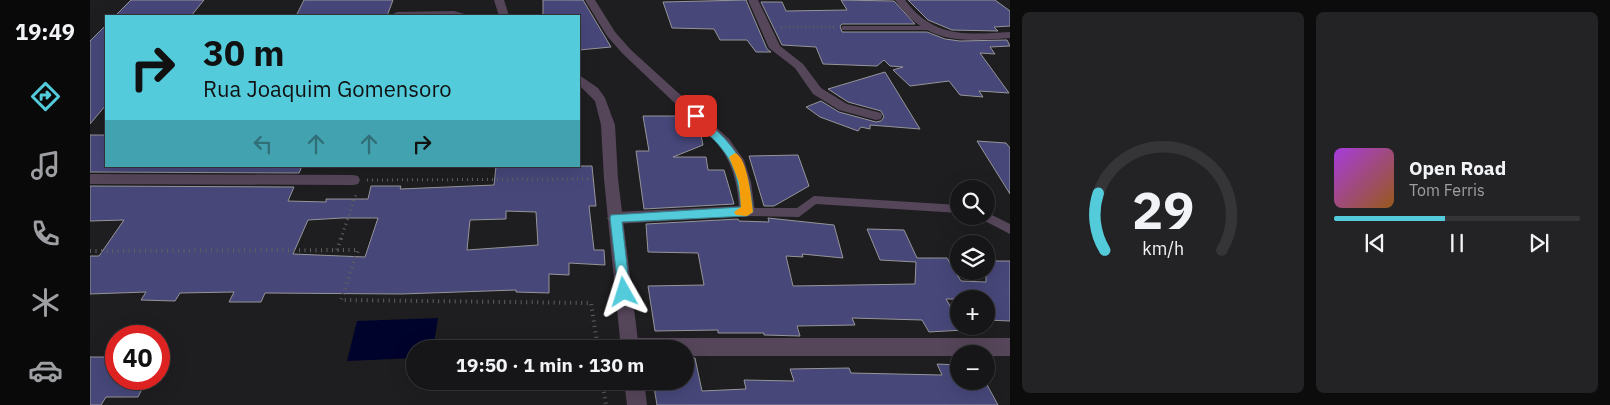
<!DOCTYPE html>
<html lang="pt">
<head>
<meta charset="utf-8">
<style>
	:root { --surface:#161618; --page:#232325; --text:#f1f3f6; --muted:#9e9fa2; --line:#353537; --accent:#53cbdb }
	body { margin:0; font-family:"IBM Plex Sans",sans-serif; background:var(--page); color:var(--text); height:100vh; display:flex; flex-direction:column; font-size:19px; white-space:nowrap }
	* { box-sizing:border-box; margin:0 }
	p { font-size:16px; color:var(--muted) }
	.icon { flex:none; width:28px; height:28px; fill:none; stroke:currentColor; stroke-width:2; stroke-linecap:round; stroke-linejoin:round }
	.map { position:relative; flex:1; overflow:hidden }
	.drawer { display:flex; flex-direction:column; gap:12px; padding:12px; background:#0c0c0d; width:600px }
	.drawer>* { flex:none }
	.banner { position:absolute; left:15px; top:15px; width:475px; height:152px; border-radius:0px; box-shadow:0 5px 20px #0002,0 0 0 1px var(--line); background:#53cbdb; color:#111; overflow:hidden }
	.tools { position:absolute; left:860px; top:180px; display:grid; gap:10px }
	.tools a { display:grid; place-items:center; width:45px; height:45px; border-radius:50%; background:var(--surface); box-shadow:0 5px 20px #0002,0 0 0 1px var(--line); font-size:25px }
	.speed { position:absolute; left:15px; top:325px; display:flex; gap:10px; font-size:25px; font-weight:700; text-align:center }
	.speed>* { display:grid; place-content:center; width:65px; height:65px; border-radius:50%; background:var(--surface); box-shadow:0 5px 20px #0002,0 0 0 1px var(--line); line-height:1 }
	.speed .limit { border:8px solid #d22; background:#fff; color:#111 }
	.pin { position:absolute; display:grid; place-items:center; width:42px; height:42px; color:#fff; margin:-21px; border-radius:10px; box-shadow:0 2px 8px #0006 }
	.me { position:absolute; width:55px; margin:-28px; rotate:354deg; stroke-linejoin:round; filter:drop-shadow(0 0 4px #0008) }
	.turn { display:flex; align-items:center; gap:18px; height:105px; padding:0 15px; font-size:22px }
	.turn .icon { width:65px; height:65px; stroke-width:2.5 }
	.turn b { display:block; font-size:35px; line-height:42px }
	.lanes { display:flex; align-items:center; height:48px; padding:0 15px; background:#0003; justify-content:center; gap:25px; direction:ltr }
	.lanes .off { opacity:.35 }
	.drawer .tile { flex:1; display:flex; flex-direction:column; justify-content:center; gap:8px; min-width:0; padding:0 18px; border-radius:8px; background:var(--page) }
	.drawer .dial { align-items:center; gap:0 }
	.dial svg { height:130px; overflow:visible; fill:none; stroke:var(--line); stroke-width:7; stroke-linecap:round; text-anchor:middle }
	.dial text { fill:var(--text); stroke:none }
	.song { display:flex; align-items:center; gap:15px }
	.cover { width:60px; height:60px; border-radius:8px; background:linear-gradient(135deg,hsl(280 70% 55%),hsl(30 70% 35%)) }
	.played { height:5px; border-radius:2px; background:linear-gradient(90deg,var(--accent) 45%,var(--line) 45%) }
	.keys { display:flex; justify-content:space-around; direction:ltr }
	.drawer .tiles { flex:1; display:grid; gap:12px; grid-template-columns:repeat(2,1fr) }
	.trip { position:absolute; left:316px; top:340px; width:288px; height:50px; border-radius:25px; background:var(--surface); box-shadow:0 5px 20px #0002,0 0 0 1px var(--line); font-weight:800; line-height:50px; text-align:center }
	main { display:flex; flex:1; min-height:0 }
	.menu { display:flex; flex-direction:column; width:90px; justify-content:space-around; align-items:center; background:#09090a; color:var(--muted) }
	.menu .icon { width:35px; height:35px }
	.menu .current { color:var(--accent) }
	.menu b { font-size:22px; color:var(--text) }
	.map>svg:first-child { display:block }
	.water { fill:#00032c }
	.building { fill:#47477a; stroke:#959599; fill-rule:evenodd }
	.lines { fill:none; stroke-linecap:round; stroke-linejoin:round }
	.path-far2 { stroke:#5f5f60; stroke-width:2.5; stroke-dasharray:1 3; stroke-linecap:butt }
	.path-far1 { stroke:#5f5f60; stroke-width:3; stroke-dasharray:1 4; stroke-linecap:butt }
	.path { stroke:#5f5f60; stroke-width:4; stroke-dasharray:1 4.5; stroke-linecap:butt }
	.service { fill:#56465a; fill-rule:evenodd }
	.minor { fill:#56465a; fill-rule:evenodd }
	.tertiary { fill:#56465a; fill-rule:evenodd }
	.route { fill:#53cbdb; stroke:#36848e }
	.slow { fill:#f59e0b }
</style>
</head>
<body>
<main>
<nav class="menu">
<b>19:49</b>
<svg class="icon current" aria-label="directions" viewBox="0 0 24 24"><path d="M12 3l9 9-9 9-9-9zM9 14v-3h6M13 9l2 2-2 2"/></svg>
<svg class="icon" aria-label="music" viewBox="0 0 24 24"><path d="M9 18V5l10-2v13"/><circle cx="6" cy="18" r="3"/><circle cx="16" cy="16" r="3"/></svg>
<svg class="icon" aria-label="phone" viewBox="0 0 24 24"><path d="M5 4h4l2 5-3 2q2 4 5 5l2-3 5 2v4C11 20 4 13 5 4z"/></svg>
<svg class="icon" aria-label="climate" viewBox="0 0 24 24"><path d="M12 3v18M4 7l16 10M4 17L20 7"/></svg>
<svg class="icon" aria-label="car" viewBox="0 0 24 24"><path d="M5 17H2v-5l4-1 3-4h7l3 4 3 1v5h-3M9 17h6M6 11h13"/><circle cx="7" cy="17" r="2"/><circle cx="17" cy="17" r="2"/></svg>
</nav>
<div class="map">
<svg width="920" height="405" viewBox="0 0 920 405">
	<rect width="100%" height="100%" fill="#1e1e20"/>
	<!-- water -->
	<path class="water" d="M348 318 343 349H325V358L257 361 267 321Z"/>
	<!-- building -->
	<path class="building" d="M41 0H114L101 16H25Z
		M214 0H303L297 16H206Z
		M453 0H493L521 47 489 50V16H453Z
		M656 0 677 49 681 52H666L657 40H630L624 29 582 28 573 2Z
		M751 0 804 1 825 24H752L750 26 752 32H837L855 39 870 41 917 40 920 46 900 47 905 54 890 53 919 93 889 91 893 97 870 95 859 81 820 86 803 70 813 67 800 66 794 60 787 66 733 64 726 47 692 45 671 2H692L696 11 757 10Z
		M818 0H905L920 11V26L904 27 908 31 862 30 838 20Z
		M16 25V105L0 124V41Z
		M795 72 830 129 780 125V129L771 127 768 131 730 117 716 107 731 101 749 112 786 122 791 121 794 117 791 111 758 102 738 89Z
		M553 116H595L610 130 613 145 583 157H616L618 170H634L644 204 554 209 546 151H559Z
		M0 135H16V166H212L209 173 0 172Z
		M887 141 916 143 920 148V194Z
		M708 155 719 186 684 206H674L659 156Z
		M406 166H502L506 206H499L504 250H514L515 265 479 263V275L459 274V293L426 292V290L311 294 175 293 171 302H139L144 292 90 293 85 301 51 300 56 292 0 294V256H9L34 220 0 221V186L204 187 198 201 236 202V199H278L281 186H311L310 189 404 185ZM416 211 446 212 448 245 377 250 380 220 416 219ZM252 218H288L275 257 203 254 218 220Z
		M678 218 744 225 753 258 712 254 713 257 696 256 703 286 825 284 826 262 790 260 777 229 814 230 827 258H857L871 281 896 282V261H920V321L896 320V299H856L869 321V326H872L874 330 839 332 832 320 762 318 765 325 707 326 710 336 674 335V333H628V330L565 331 558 286 614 285 608 253 558 252 556 224 648 219 649 221 679 222Z
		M0 357H26V379H57L48 397H16L11 405H0Z
		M595 358H605L612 391 656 389 654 380 704 381 700 369 759 368 761 373 852 375 847 364 869 365V381H895L908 405H567L563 381H595Z"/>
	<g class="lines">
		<!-- path-far2 -->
		<path class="path-far2" d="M691 27H745"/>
		<!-- path-far1 -->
		<path class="path-far1" d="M277 180 506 179
			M251 239 266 194"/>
		<!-- path -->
		<path class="path" d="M247 250 251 238
			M0 251 268 250 251 300 501 303 508 349
			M512 381 516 405"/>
		<!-- service -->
		<path class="service" d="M364 11 382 16H307L303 14 307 12Z
			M752 26H838L842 28 838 30H752Z
			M724 196 869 205V213L726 204 709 217 657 216 653 215 651 212 653 209 657 208H707Z
			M896 212 920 224V234L891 219 889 216H896Z"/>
		<!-- minor -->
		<path class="minor" d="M495 0H505L525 32 541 50 639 139 654 160 661 182 665 212 662 216 525 224 520 222 517 218 520 214 525 212 649 206C647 183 643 165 629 145L533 54 517 36Z
			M658 0H668L690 46 713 64 731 88 757 104 791 113 792 116 791 119 786 120 749 110 723 94 705 68 679 48Z
			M805 0H815C843 38 877 35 920 32V38C871 42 836 44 805 0Z
			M0 174 263 175 268 176 270 180 268 184 263 185 0 184Z
			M540 338H920V356H896V354H869V356H595V349H531L533 341Z"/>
		<!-- tertiary -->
		<path class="tertiary" d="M404 0H414L419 16H409Z
			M489 75 508 88 515 98 525 125 528 179 549 349H531L514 179 511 125 505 101 489 85Z
			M534 381H554L557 405H537Z"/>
	</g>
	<!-- route -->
	<path class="route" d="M606 113C613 116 619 123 624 128 653 155 659 173 663 212L657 216 532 222 540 292 538 296H529L520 218 521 215 651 207C647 160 636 151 603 119V114Z"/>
	<!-- slow -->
	<path class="slow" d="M645 153C658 158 661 198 663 212L657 216 646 215 644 212 651 207 649 182 639 157Z"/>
</svg>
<div class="tools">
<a><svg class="icon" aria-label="search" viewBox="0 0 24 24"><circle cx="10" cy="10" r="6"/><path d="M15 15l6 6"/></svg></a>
<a><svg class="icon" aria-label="layers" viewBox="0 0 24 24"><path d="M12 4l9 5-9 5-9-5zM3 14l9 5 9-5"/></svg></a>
<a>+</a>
<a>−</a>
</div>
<div class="speed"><div class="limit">40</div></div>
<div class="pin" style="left:606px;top:116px;background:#d93025"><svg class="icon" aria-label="arrive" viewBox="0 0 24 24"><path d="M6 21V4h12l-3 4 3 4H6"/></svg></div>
<svg class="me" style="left:534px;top:292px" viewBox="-20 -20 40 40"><path d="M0-17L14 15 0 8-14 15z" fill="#53cbdb" stroke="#fff" stroke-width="4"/></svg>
<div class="trip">19:50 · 1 min · 130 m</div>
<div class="banner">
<div class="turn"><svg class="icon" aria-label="right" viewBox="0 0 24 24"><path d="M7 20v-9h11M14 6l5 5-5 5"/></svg><div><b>30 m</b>Rua Joaquim Gomensoro</div></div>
<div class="lanes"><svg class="icon off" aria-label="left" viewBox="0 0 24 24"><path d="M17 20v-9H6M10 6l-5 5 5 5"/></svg><svg class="icon off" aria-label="ahead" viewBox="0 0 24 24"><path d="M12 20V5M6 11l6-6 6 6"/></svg><svg class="icon off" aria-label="ahead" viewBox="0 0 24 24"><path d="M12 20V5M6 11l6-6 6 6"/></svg><svg class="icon" aria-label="right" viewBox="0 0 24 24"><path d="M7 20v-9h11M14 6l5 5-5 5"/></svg></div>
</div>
</div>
<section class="drawer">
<div class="tiles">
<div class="tile dial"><svg viewBox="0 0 100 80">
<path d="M14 69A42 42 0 1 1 86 69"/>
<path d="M14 69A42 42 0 0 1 10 34" stroke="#53cbdb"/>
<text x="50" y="56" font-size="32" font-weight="700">29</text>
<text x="50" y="72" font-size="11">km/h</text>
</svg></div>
<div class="tile">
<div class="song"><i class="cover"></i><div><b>Open Road</b><p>Tom Ferris</p></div></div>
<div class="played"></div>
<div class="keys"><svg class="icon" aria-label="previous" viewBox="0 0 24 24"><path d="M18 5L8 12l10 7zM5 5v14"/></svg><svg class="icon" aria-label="pause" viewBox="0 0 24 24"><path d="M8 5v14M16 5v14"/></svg><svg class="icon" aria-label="next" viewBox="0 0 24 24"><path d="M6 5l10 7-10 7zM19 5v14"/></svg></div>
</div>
</div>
</section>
</main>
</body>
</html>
